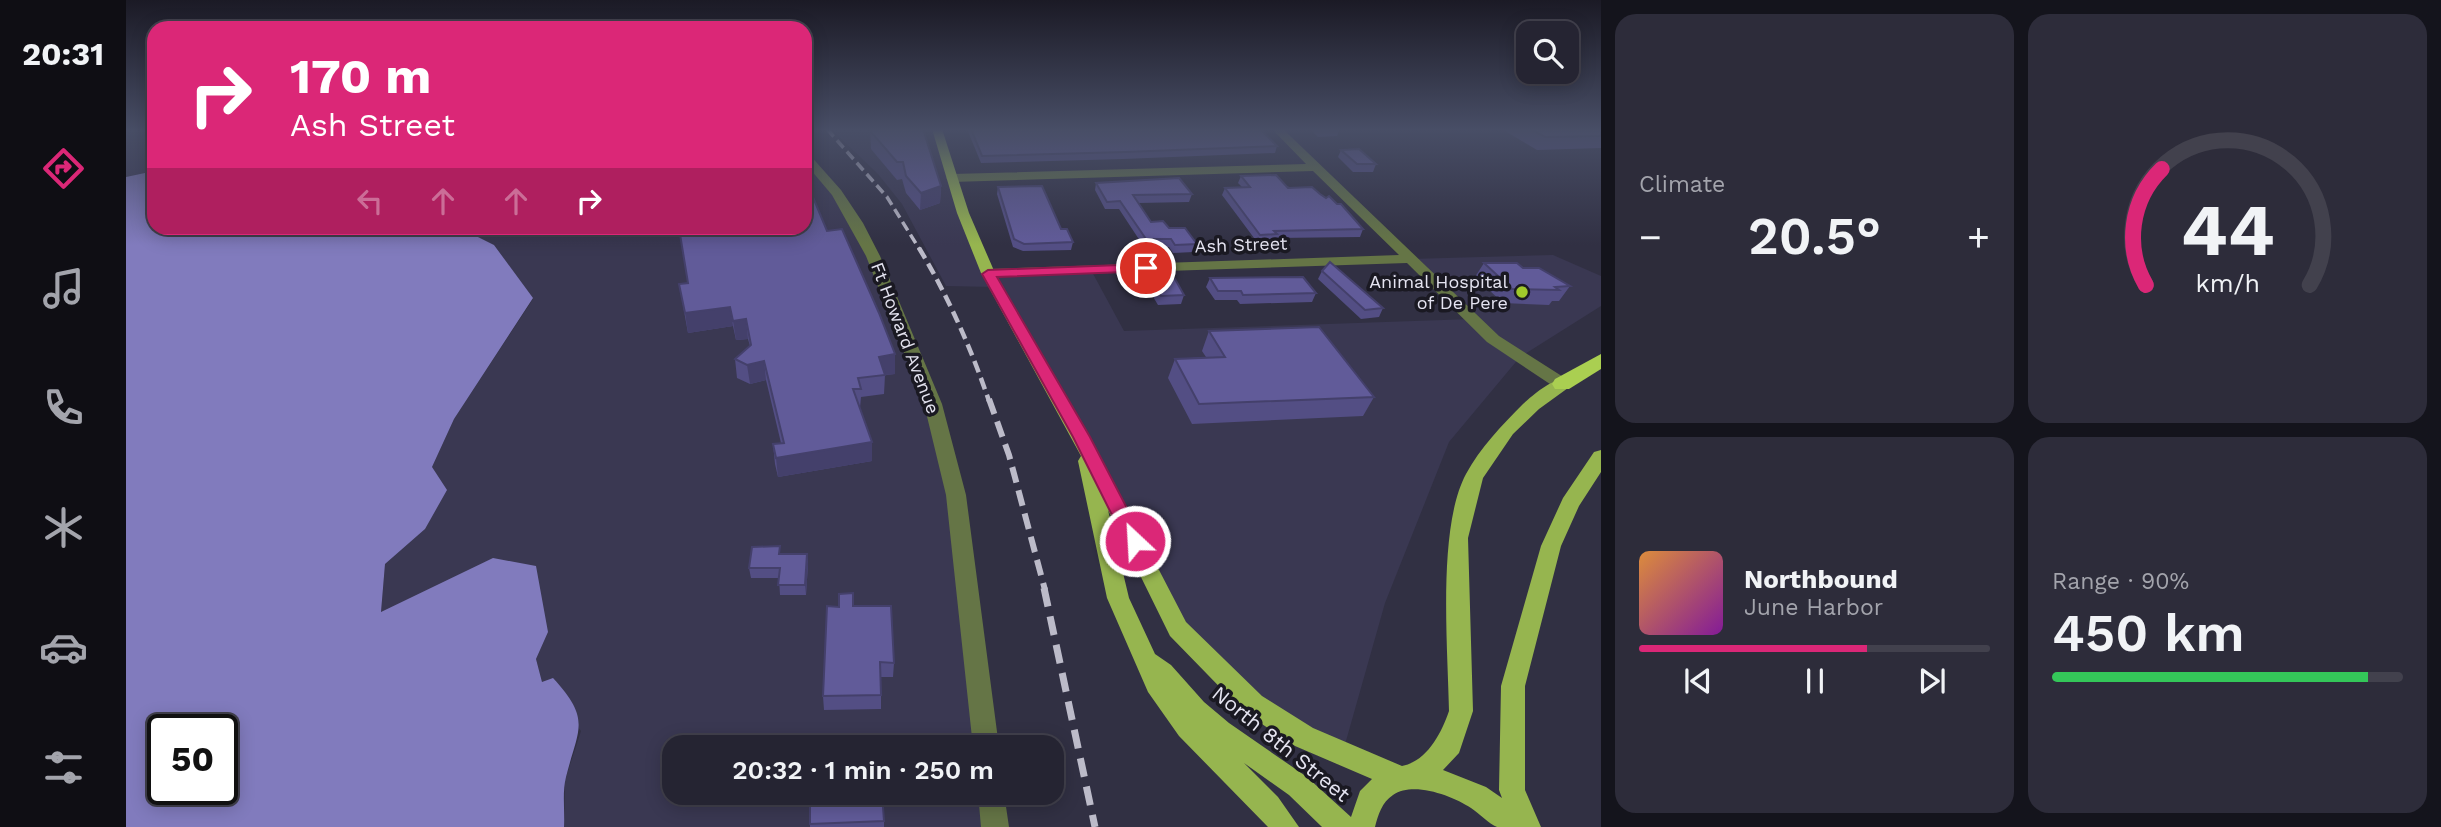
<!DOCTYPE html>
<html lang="en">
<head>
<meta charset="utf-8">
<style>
	:root { --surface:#252432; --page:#2d2c3a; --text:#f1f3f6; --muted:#a3a4ac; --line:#42414d; --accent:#db2777 }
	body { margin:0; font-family:"Work Sans",sans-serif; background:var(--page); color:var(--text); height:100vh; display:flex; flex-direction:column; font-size:26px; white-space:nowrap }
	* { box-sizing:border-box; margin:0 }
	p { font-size:23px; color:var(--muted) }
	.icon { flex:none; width:38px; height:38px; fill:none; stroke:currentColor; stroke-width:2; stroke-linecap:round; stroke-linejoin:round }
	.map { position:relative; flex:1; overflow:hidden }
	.details { display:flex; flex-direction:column; gap:14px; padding:14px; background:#14141c; width:840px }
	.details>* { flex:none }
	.top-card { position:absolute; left:21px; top:21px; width:665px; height:214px; border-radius:21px; box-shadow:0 4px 18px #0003,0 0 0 2px var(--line); background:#db2777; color:#fff; overflow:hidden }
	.fabs { position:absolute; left:1390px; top:21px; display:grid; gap:14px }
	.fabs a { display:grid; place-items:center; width:63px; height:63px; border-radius:14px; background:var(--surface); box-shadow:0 4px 18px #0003,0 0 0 2px var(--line); font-size:35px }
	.speed { position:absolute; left:21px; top:714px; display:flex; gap:14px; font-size:35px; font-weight:700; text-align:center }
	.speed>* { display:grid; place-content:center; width:91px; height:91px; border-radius:50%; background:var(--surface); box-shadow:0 4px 18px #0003,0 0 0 2px var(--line); line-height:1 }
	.speed .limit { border:4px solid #111; border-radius:10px; background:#fff; color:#111 }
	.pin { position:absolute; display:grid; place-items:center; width:60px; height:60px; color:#fff; margin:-30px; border:4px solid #fff; border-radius:50%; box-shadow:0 2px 7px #0007 }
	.me { position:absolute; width:77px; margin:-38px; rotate:335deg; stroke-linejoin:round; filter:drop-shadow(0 0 5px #0008) }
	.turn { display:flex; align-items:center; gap:24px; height:147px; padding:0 28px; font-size:32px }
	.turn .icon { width:91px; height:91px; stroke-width:2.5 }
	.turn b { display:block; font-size:49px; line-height:60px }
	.lanes { display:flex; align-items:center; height:66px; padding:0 28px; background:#0003; justify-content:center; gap:35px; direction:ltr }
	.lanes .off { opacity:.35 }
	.big { font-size:52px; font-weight:600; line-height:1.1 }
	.details .card { flex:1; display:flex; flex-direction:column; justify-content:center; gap:10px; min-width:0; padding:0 24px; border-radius:21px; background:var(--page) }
	.details .dial { align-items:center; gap:0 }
	.dial svg { height:182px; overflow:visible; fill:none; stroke:var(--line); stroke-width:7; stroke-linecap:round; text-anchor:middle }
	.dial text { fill:var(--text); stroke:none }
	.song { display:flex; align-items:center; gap:21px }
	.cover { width:84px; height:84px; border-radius:10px; background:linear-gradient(135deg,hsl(30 70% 55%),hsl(290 70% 35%)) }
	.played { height:7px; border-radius:4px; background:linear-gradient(90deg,var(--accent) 65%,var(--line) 65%) }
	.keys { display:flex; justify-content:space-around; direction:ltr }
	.heat { display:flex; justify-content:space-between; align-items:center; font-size:38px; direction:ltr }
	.charge { height:10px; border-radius:5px; background:linear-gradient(90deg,#34c759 90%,var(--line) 0) }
	.details .tiles { flex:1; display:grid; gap:14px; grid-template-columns:repeat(2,1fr) }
	.trip { position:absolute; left:536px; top:735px; width:402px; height:70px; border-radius:21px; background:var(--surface); box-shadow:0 4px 18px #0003,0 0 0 2px var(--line); font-weight:600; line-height:70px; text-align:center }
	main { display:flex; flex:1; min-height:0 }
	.dock { display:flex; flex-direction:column; width:126px; justify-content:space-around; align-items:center; background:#0f0e14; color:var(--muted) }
	.dock .icon { width:49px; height:49px }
	.dock .on { color:var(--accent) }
	.dock b { font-size:32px; color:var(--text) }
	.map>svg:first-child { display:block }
	.built { fill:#3a3852 }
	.water { fill:#817bbd; fill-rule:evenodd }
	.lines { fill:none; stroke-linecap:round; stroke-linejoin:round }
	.minor { fill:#657546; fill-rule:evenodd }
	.major { fill:#96b54f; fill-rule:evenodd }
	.highway { fill:#aacf51; fill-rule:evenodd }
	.rail-far3 { stroke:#bcbbc9; stroke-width:3.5; stroke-dasharray:10 5; stroke-linecap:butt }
	.rail-far2 { stroke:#bcbbc9; stroke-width:4.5; stroke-dasharray:12 6; stroke-linecap:butt }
	.rail-far1 { stroke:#bcbbc9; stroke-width:6; stroke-dasharray:16 8; stroke-linecap:butt }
	.rail { stroke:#bcbbc9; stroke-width:7; stroke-dasharray:19 10; stroke-linecap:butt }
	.wall { fill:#534e84 }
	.shaded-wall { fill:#44406b }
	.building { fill:#615b99; stroke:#44406b; stroke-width:2 }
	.route { fill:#db2777; stroke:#8e194d; stroke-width:2 }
	.poi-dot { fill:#a0c92b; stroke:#1a1922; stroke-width:2.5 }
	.labels { text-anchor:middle; stroke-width:7; stroke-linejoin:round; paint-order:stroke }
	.street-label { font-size:18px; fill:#e5e4f1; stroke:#1a1922 }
	.poi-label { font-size:18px; fill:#e5e4f1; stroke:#1a1922; text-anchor:end }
	.near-street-label { font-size:21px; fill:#e5e4f1; stroke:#1a1922 }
</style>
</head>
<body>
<main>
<nav class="dock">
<b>20:31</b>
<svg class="icon on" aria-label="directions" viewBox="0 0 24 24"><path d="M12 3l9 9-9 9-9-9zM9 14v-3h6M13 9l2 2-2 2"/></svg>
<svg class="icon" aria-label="music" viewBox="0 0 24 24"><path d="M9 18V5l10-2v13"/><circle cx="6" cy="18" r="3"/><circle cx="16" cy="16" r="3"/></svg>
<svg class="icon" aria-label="phone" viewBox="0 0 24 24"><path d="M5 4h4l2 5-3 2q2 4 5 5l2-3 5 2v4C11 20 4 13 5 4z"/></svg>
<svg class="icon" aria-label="climate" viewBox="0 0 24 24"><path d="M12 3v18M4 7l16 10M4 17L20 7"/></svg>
<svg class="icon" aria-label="car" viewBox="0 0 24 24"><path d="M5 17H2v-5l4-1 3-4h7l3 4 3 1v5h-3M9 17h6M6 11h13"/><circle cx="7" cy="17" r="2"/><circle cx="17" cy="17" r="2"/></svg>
<svg class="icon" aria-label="filters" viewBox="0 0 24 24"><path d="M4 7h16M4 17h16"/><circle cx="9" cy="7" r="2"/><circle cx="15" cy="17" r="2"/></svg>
</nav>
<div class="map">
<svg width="1475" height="827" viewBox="0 0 1475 827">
	<rect width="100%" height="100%" fill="#313043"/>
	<!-- built -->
	<path class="built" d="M0 129H28V171L0 177Z
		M705 129H811L862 273 965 270 998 331 1346 319 1284 259 1427 255 1475 276V306L1394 357 1323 442 1259 603 1216 755 1080 658 869 287 820 286 776 204 752 174Z
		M679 156 692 169 747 256 830 495 860 747H548V793H865L869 827H438L439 780 455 731 416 682 410 659 422 632 282 601 255 613 259 564 299 529 306 467 328 419 407 299 368 245 334 228H679Z"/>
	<!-- water -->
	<path class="water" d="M28 171V228H334L368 245 407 298 328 419 306 467 321 490 299 529 259 564 255 612 367 558 410 566 422 632 410 659 416 682 427 678C466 720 452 729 440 777 436 793 439 811 438 827H0V177ZM37 730H96V789H37Z"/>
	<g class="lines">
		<!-- minor -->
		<path class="minor" d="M1146 129H1157L1373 336 1442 380 1444 384 1442 388H1430L1361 342 1281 263 862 277 855 273 862 269 1273 255 1187 171 826 182 820 178 826 174 1180 164Z
			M679 153 683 154 715 190 737 223 754 256 816 404 840 495 873 747H847L820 495 798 404 740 256 706 195 679 163Z
			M852 793H878L883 827H855Z"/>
		<!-- major -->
		<path class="major" d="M806 129H816L843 213 869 273 964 437 1060 622 1136 696 1187 728 1276 766C1301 761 1315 734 1323 711 1322 648 1311 528 1340 474 1354 448 1376 425 1397 404 1407 395 1428 376 1442 380L1444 384 1442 388 1413 409 1387 434 1357 478 1342 538 1347 711 1333 753 1317 770 1360 787 1376 798 1373 790 1375 686 1415 546 1437 498 1468 452 1475 450V472L1453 506 1435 546 1399 686V790L1415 827C1402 827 1383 827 1371 827 1363 824 1353 813 1345 808 1326 796 1288 781 1267 795 1256 802 1252 815 1249 827H1196L1163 795 1118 763 1152 797 1173 827H1142L1053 736 1022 692 981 598 952 461 955 456 855 273 831 213ZM982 510 1044 636 1118 712 1169 746 1246 779 1234 791 1225 817 1181 777 1103 723 1078 702 1045 665 1029 654 1003 598Z"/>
		<!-- highway -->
		<path class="highway" d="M1475 354V369L1443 389H1429L1426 384 1429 379Z"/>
		<!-- rail-far3 -->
		<path class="rail-far3" d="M701 129 761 197 794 250"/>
		<!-- rail-far2 -->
		<path class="rail-far2" d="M793 248C822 296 845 348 863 401"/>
		<!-- rail-far1 -->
		<path class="rail-far1" d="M863 399 883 455 919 590"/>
		<!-- rail -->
		<path class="rail" d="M918 588 969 827"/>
	</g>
	<!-- wall -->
	<path class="wall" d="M744 129H797L815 186 814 203 794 210 780 193 776 179 771 180 745 149Z
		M841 129H1134L1151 146 1149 153 997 159 855 163Z
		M1184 129H1214L1211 136 1192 137Z
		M1376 129H1475V148L1411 150Z
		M1215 150 1250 164 1247 172H1227L1212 157Z
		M1115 176 1194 194 1237 229 1234 237 1149 238 1148 241 1131 242 1096 195 1099 188 1116 187 1112 183Z
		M970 183 1066 194 1063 202 1012 203 1025 222 1043 228 1071 244 1068 252 1047 253 1043 247H1018L993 209H979L969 190Z
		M872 187 935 229 947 242 945 250 897 251 887 247 871 194Z
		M701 231 769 354V374L759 375 758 394 735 397 734 408 746 461 652 477 649 464 647 444 655 443 640 380 624 384 611 378 609 359 624 346 622 339 610 340 607 326 562 333 553 284 562 283Z
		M1358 263 1397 268 1444 286 1433 301H1426L1423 305 1377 303 1349 277Z
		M1196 271 1257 308 1253 317 1235 319 1192 279Z
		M1084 278 1190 293 1186 302 1114 304 1111 300H1089L1080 287Z
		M1025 280 1058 295 1055 304 1032 305 1023 290Z
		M1083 331 1248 397 1237 416 1066 424 1042 378 1049 359 1080 357 1076 351Z
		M655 554H681L682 564 680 595H654L653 578H625L623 568Z
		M727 606 768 663 767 677H755V709L698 710 697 696Z
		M684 793 758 821V827H684Z"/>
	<!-- shaded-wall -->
	<path class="shaded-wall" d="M815 186 814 203 794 210 795 193Z
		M604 307 607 326 562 333 559 313Z
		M620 319 622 339 610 340 607 321Z
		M769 354V374L759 375 753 357Z
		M638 361 640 380 624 384 621 365Z
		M746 442V461L652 477 650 458Z
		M681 554 682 564 680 595 679 585Z"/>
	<!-- building -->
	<path class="building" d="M745 129H797L815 186 795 193 780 176 777 162H771L745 132Z
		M845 129H1134L1151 146 999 152 856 156Z
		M1404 129H1475V136L1419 137Z
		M1233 149 1250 164H1231L1215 150Z
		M1150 175 1162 188 1186 187 1194 194 1200 198 1203 196 1211 204H1215L1237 229 1148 231 1151 234 1134 235 1099 188 1124 187 1115 176Z
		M679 178 701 231 716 229 753 313 769 354 753 357 759 375 732 378 735 389H727L746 442 650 458 647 444 658 443 638 361 621 365 609 359 625 345 620 319 607 321 604 307 559 313 553 284 562 283 553 228H679Z
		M1053 178 1066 194 1007 195 1025 222 1037 221 1043 228H1059L1071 244 1049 245 1045 239H1020L994 201 981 202 970 183Z
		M916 186 935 229H941L947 242 898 244 888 239 872 187Z
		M1204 262 1257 308 1239 310 1196 271Z
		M1358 263H1391L1397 268H1413L1444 286 1429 287 1433 290 1386 289Z
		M1177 277 1190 293 1117 295 1115 291H1092L1084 278Z
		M1049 279 1058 295 1035 296 1025 280Z
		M1193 327 1248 397 1073 404 1049 359 1099 357 1083 331Z
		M654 546 653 554H681L679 585H652L654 568H623L626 547Z
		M727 593V606H765L768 663 754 662 755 695 697 696 701 606 713 607V594Z
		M684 793H756L758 821 684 824Z"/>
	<!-- sky -->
	<linearGradient id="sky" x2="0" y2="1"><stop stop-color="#1b1a25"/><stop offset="0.53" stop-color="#484e66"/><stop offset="1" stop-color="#484e66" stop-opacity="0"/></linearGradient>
	<rect width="1475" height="245" fill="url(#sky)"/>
	<!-- route -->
	<path class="route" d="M1020 264 1026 268 1024 271 871 277 964 437 1018 541 1009 549 1002 547 947 437 856 274 862 270Z"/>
	<!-- markers -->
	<circle class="poi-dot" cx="1396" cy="292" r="7"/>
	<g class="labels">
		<!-- street labels -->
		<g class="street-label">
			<text transform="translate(1115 245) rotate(-2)" y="6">Ash Street</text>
			<text transform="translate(779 338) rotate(69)" y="6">Ft Howard Avenue</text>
		</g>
		<!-- poi labels -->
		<g class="poi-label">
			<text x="1382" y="288">Animal Hospital<tspan x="1382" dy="21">of De Pere</tspan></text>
		</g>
		<!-- near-street labels -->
		<g class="near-street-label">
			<text transform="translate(1155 744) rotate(39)" y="7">North 8th Street</text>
		</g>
	</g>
</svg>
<div class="fabs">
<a><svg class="icon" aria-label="search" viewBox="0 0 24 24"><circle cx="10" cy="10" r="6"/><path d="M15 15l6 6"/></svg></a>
</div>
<div class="speed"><div class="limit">50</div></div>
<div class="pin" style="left:1020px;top:268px;background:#d93025"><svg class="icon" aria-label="arrive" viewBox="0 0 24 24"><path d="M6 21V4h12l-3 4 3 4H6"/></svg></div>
<svg class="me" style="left:1009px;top:541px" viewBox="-20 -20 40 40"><circle r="17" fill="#db2777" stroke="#fff" stroke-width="3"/><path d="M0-11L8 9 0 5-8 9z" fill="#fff"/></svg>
<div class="trip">20:32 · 1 min · 250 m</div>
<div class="top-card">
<div class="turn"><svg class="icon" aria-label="right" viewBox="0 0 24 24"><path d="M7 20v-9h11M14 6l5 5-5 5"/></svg><div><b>170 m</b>Ash Street</div></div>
<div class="lanes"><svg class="icon off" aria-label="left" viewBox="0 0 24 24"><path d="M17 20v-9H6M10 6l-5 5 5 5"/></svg><svg class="icon off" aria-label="ahead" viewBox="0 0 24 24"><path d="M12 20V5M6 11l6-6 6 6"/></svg><svg class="icon off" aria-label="ahead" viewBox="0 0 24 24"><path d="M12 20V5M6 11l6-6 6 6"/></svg><svg class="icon" aria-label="right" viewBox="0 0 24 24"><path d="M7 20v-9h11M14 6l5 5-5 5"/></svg></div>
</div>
</div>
<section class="details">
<div class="tiles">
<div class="card"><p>Climate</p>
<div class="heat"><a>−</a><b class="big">20.5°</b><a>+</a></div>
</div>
<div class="card dial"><svg viewBox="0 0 100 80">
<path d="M14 69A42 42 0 1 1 86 69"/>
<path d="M14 69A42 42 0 0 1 21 18" stroke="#db2777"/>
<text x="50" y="56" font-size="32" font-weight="700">44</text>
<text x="50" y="72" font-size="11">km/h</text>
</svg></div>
<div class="card">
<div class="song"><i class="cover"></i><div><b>Northbound</b><p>June Harbor</p></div></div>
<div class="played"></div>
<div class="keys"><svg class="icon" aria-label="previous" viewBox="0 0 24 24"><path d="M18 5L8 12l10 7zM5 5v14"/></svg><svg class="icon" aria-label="pause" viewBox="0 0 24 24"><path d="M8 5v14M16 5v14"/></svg><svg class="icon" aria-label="next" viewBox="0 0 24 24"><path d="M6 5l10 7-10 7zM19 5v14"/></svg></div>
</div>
<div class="card"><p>Range · 90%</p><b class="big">450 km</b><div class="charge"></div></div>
</div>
</section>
</main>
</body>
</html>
